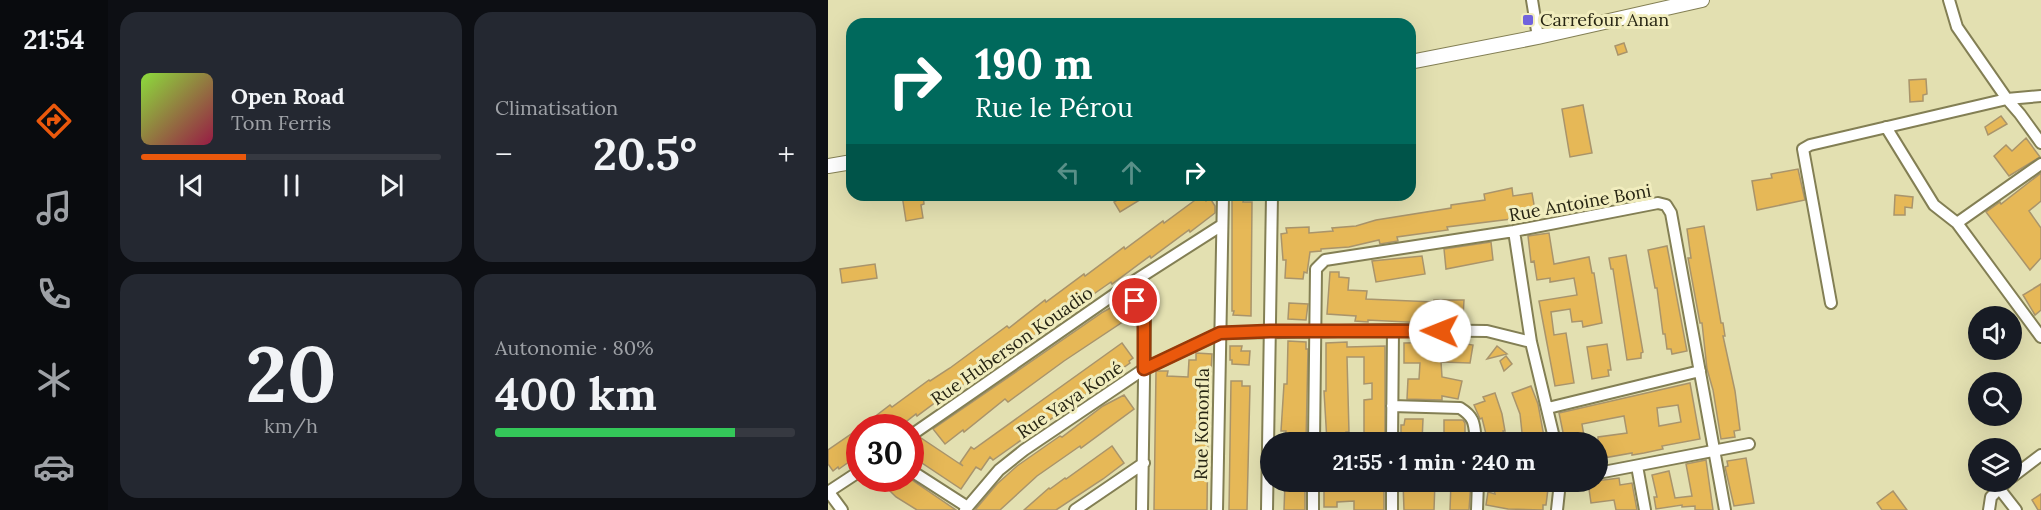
<!DOCTYPE html>
<html lang="fr">
<head>
<meta charset="utf-8">
<style>
	:root { --surface:#171b24; --page:#242831; --text:#f1f3f6; --muted:#9ea1a6; --line:#363941; --accent:#ea580c }
	body { margin:0; font-family:Lora,serif; background:var(--page); color:var(--text); height:100vh; display:flex; flex-direction:column; font-size:22px; white-space:nowrap }
	* { box-sizing:border-box; margin:0 }
	p { font-size:20px; color:var(--muted) }
	.icon { flex:none; width:33px; height:33px; fill:none; stroke:currentColor; stroke-width:2; stroke-linecap:round; stroke-linejoin:round }
	.map { position:relative; flex:1; overflow:hidden }
	.panel { display:flex; flex-direction:column; gap:12px; padding:12px; background:#0d0f14; width:720px }
	.panel>* { flex:none }
	.hud { position:absolute; left:18px; top:18px; width:570px; height:183px; border-radius:18px; box-shadow:0 6px 24px #0002; background:#00695c; color:#fff; overflow:hidden }
	.controls { position:absolute; left:1140px; top:306px; display:grid; gap:12px }
	.controls a { display:grid; place-items:center; width:54px; height:54px; border-radius:50%; background:var(--surface); box-shadow:0 6px 24px #0002; font-size:30px }
	.speed { position:absolute; left:18px; top:414px; display:flex; gap:12px; font-size:30px; font-weight:700; text-align:center }
	.speed>* { display:grid; place-content:center; width:78px; height:78px; border-radius:50%; background:var(--surface); box-shadow:0 6px 24px #0002; line-height:1 }
	.speed .limit { border:9px solid #d22; background:#fff; color:#111 }
	.pin { position:absolute; display:grid; place-items:center; width:51px; height:51px; color:#fff; margin:-26px; border:3px solid #fff; border-radius:50%; box-shadow:0 2px 6px #0007 }
	.me { position:absolute; width:66px; margin:-33px; rotate:271deg; stroke-linejoin:round; filter:drop-shadow(0 0 4px #0008) }
	.turn { display:flex; align-items:center; gap:21px; height:126px; padding:0 30px; font-size:27px }
	.turn .icon { width:78px; height:78px; stroke-width:2.5 }
	.turn b { display:block; font-size:42px; line-height:51px }
	.lanes { display:flex; align-items:center; height:57px; padding:0 30px; background:#0003; justify-content:center; gap:30px; direction:ltr }
	.lanes .off { opacity:.35 }
	.big { font-size:45px; font-weight:800; line-height:1.1 }
	.panel .tile { flex:1; display:flex; flex-direction:column; justify-content:center; gap:9px; min-width:0; padding:0 21px; border-radius:18px; background:var(--page) }
	.panel .dial { align-items:center; gap:0 }
	.dial b { font-size:78px; line-height:1 }
	.song { display:flex; align-items:center; gap:18px }
	.cover { width:72px; height:72px; border-radius:9px; background:linear-gradient(135deg,hsl(90 70% 55%),hsl(340 70% 35%)) }
	.played { height:6px; border-radius:3px; background:linear-gradient(90deg,var(--accent) 35%,var(--line) 35%) }
	.keys { display:flex; justify-content:space-around; direction:ltr }
	.heat { display:flex; justify-content:space-between; align-items:center; font-size:33px; direction:ltr }
	.charge { height:9px; border-radius:4px; background:linear-gradient(90deg,#34c759 80%,var(--line) 0) }
	.panel .tiles { flex:1; display:grid; gap:12px; grid-template-columns:repeat(2,1fr) }
	.trip { position:absolute; left:432px; top:432px; width:348px; height:60px; border-radius:30px; background:var(--surface); box-shadow:0 6px 24px #0002; font-weight:800; line-height:60px; text-align:center }
	main { display:flex; flex:1; min-height:0 }
	.dock { display:flex; flex-direction:column; width:108px; justify-content:space-around; align-items:center; background:#090b0e; color:var(--muted) }
	.dock .icon { width:42px; height:42px }
	.dock .selected { color:var(--accent) }
	.dock b { font-size:27px; color:var(--text) }
	.map>svg:first-child { display:block }
	.building { fill:#e6b857; stroke:#a9946b; stroke-width:1.5; fill-rule:evenodd }
	.lines { fill:none; stroke-linecap:round; stroke-linejoin:round }
	.minor-casing { stroke:#837f54; stroke-width:14 }
	.tertiary-casing { stroke:#837f54; stroke-width:16 }
	.minor { stroke:#fff; stroke-width:10 }
	.tertiary { stroke:#fff; stroke-width:14 }
	.route-casing { stroke:#983908; stroke-width:15 }
	.route { stroke:#ea580c; stroke-width:10 }
	.poi-dot { fill:#7063dd; stroke:#f1edbe; stroke-width:2 }
	.labels { text-anchor:middle; stroke-width:6; stroke-linejoin:round; paint-order:stroke }
	.poi-label { font-size:18px; fill:#272513; stroke:#f1edbe; text-anchor:start }
	.street-label { font-size:18px; fill:#272513; stroke:#f1edbe }
</style>
</head>
<body>
<main>
<nav class="dock">
<b>21:54</b>
<svg class="icon selected" aria-label="directions" viewBox="0 0 24 24"><path d="M12 3l9 9-9 9-9-9zM9 14v-3h6M13 9l2 2-2 2"/></svg>
<svg class="icon" aria-label="music" viewBox="0 0 24 24"><path d="M9 18V5l10-2v13"/><circle cx="6" cy="18" r="3"/><circle cx="16" cy="16" r="3"/></svg>
<svg class="icon" aria-label="phone" viewBox="0 0 24 24"><path d="M5 4h4l2 5-3 2q2 4 5 5l2-3 5 2v4C11 20 4 13 5 4z"/></svg>
<svg class="icon" aria-label="climate" viewBox="0 0 24 24"><path d="M12 3v18M4 7l16 10M4 17L20 7"/></svg>
<svg class="icon" aria-label="car" viewBox="0 0 24 24"><path d="M5 17H2v-5l4-1 3-4h7l3 4 3 1v5h-3M9 17h6M6 11h13"/><circle cx="7" cy="17" r="2"/><circle cx="17" cy="17" r="2"/></svg>
</nav>
<section class="panel">
<div class="tiles">
<div class="tile">
<div class="song"><i class="cover"></i><div><b>Open Road</b><p>Tom Ferris</p></div></div>
<div class="played"></div>
<div class="keys"><svg class="icon" aria-label="previous" viewBox="0 0 24 24"><path d="M18 5L8 12l10 7zM5 5v14"/></svg><svg class="icon" aria-label="pause" viewBox="0 0 24 24"><path d="M8 5v14M16 5v14"/></svg><svg class="icon" aria-label="next" viewBox="0 0 24 24"><path d="M6 5l10 7-10 7zM19 5v14"/></svg></div>
</div>
<div class="tile"><p>Climatisation</p>
<div class="heat"><a>−</a><b class="big">20.5°</b><a>+</a></div>
</div>
<div class="tile dial"><b>20</b><p>km/h</p></div>
<div class="tile"><p>Autonomie · 80%</p><b class="big">400 km</b><div class="charge"></div></div>
</div>
</section>
<div class="map">
<svg width="1213" height="510" viewBox="0 0 1213 510">
	<rect width="100%" height="100%" fill="#e3e0b1"/>
	<!-- building -->
	<path class="building" d="M796 43 799 52 790 55 787 46Z
		M1098 79 1099 94 1095 95V101L1082 102 1081 80Z
		M755 105 764 153 742 157 734 109Z
		M1173 116 1179 124 1160 135 1157 127Z
		M1198 138 1212 157 1181 176 1166 156 1178 145 1184 151Z
		M970 169 977 200 929 210 924 181 944 178 943 174Z
		M1213 173V201L1201 211 1213 228V258L1202 270 1158 212 1172 202 1173 204Z
		M684 188 685 196 704 193 708 216 619 227 620 230 569 237 570 241 552 244 551 240 521 247 493 249V251L482 252 479 273 476 272 475 279 457 278 458 260H455L453 234 459 233 458 228 481 227V233L505 231 504 228 528 226 548 220 623 208V205L657 200 656 194Z
		M74 195H95L96 204 93 205 95 218 78 221Z
		M297 195H320L292 212 286 202Z
		M374 195 378 201 382 198 387 206V213L362 232 361 230 323 258 322 256 284 284 283 282 148 376 128 390 127 388 89 416 88 414 70 428H32L62 405 64 407 101 380 102 381 122 368 179 326 181 328 217 300 218 302 256 274 257 276 296 247 297 249 335 221 336 223Z
		M1067 195 1085 197 1084 208 1077 207V215H1066Z
		M404 197H416L415 202H424L423 316 405 315 406 311H404Z
		M876 226 893 323H895L897 336H895L907 391 912 430 906 431 907 437 893 439 885 390 879 369 874 323H872L860 258H863L859 229Z
		M721 233 726 264 761 257 764 273H766L774 323 755 327 754 321 744 322 742 309 723 312 726 335 738 333 746 383 727 386 711 301 749 295 746 278 722 282V278L709 280 706 261 703 262 700 236Z
		M663 242 665 260 618 269 616 249Z
		M839 246 859 351 844 354 843 349H839L837 334H835L829 288H827L820 250Z
		M798 255 815 352 813 353V358L799 360 785 269H783L781 258Z
		M594 256 597 274 548 282 544 261Z
		M47 264 49 278 14 283 12 269Z
		M502 272H511V277L521 278 520 290 539 291 538 299 606 302V300H636L635 317H631L630 321 597 320V323L540 320V322L527 321 528 316 499 314Z
		M1213 284V310L1207 315 1195 295Z
		M295 301 305 315 236 361 180 402 177 399 136 432 135 430 117 444 105 429 275 312Z
		M461 303 480 304 478 320 460 319Z
		M460 341 478 342V349H480L478 442H457L458 431H453L456 384H459Z
		M519 342V347L557 346V436L536 437V400L544 399V383L536 384V357H519L521 432H518V442H499L496 391H498V343Z
		M626 342 645 345 642 363 613 362 614 377 634 381 630 399 614 396V400L579 399 580 379H591L592 363H576V343Z
		M294 343 305 358 301 361 302 363 165 460 162 457 153 470 148 467 133 489 82 455 93 438 135 466 132 463 143 447 146 449Z
		M779 344 783 370H780L781 376 764 379 759 347Z
		M402 346H414L413 351H422L421 365 404 364V360H402Z
		M669 346 679 354 659 359Z
		M368 353 384 354 380 426 379 510H326L328 371H340L339 376 360 377 361 360H368Z
		M678 356 684 364 676 371 672 361Z
		M403 381H414V386H422L419 510H401Z
		M862 383 872 439 834 446 835 449 816 453 804 455V453L770 459V437L799 433 796 416 754 424 757 442H737L731 413ZM850 405 853 422 831 426 829 408Z
		M703 386 710 404 717 442H695L692 414 684 393Z
		M667 393 674 414 677 431H675L677 442H660L654 418 652 419 646 405 657 401 655 397Z
		M296 395 306 409 253 448 252 446 209 476 172 510H147L169 484 189 466 232 436 234 437 275 406Z
		M577 419H595L594 442H577V434H573V425H576Z
		M616 420H635L637 423V442H619V433H616Z
		M32 428V454L11 469 10 467 5 471 0 464V450Z
		M284 446 296 463 275 479 228 510H196L221 488 222 489 237 478 238 479Z
		M918 458 926 503 906 506 897 467 900 466 899 461Z
		M878 460 885 510H867V506L854 507V505L828 509 826 497H829L824 475 841 471 847 498 864 496 858 464Z
		M67 478H81L128 510H89L68 497 58 487Z
		M791 478 792 485 804 483 809 510H788L786 500 763 503 760 482Z
		M457 482 476 483 475 489H477V510H456Z
		M496 482H509L510 488H527L526 482H556V510H526V501L509 502V507H496Z
		M575 482H607L606 510H576Z
		M623 482H643L641 510H622Z
		M664 482H724L723 490 720 489 718 505H715V510L680 509 658 505 660 492 667 494Z
		M1065 491 1079 510H1054L1049 503Z
		M1213 494V510H1210L1204 500Z"/>
	<g class="lines">
		<!-- minor casing -->
		<g class="minor-casing">
			<path id="minor" d="M704 0 710 37
				M1213 96 1179 99 1192 114 1213 143
				M1058 127 1106 205 1129 223
				M1213 164 1129 223 1213 337
				M686 231 703 342 727 442
				M297 287 317 315 314 510
				M1003 303 975 149 982 145 1179 99 1129 27 1121 0
				M564 406 632 408C648 418 646 425 648 442
				M720 408 872 371
				M82 436 297 287 394 225
				M486 442 488 269 497 260 686 231 830 203 838 205 843 213 897 510
				M564 442 565 330
				M809 466 817 510
				M82 470 138 506
				M770 473 921 444
				M1184 477 1213 455
				M564 482V510
				M1170 487 1188 510
				M0 491 14 510
				M0 492 32 471
				M137 510 171 470 196 450 316 369 392 333 565 330 659 331 703 342
				M247 510 316 463
				M389 510 395 195
				M439 510 444 195
				M485 510V482
				M649 510 650 482
				M729 510 732 482
				M1161 510 1163 497 1178 482"/>
		</g>
		<!-- tertiary casing -->
		<g class="tertiary-casing">
			<path id="tertiary" d="M582 62 710 37 874 0
				M0 166 24 162"/>
		</g>
		<!-- minor -->
		<use href="#minor" class="minor"/>
		<!-- tertiary -->
		<use href="#tertiary" class="tertiary"/>
	</g>
	<g class="lines">
		<!-- route casing -->
		<g class="route-casing">
			<path id="route" d="M307 301 316 315V369L392 333 442 331H612"/>
		</g>
		<!-- route -->
		<use href="#route" class="route"/>
	</g>
	<!-- markers -->
	<rect class="poi-dot" x="694" y="14" width="12" height="12" rx="3"/>
	<g class="labels">
		<!-- poi labels -->
		<g class="poi-label">
			<text x="712" y="26">Carrefour Anan</text>
		</g>
		<!-- street labels -->
		<g class="street-label">
			<text transform="translate(752 203) rotate(-10)" y="6">Rue Antoine Boni</text>
			<text transform="translate(184 346) rotate(-35)" y="6">Rue Huberson Kouadio</text>
			<text transform="translate(242 400) rotate(-34)" y="6">Rue Yaya Koné</text>
			<text transform="translate(374 424) rotate(-89)" y="6">Rue Kononfla</text>
		</g>
	</g>
</svg>
<div class="controls">
<a><svg class="icon" aria-label="sound" viewBox="0 0 24 24"><path d="M4 9h4l5-4v14l-5-4H4zM17 9q2 3 0 6"/></svg></a>
<a><svg class="icon" aria-label="search" viewBox="0 0 24 24"><circle cx="10" cy="10" r="6"/><path d="M15 15l6 6"/></svg></a>
<a><svg class="icon" aria-label="layers" viewBox="0 0 24 24"><path d="M12 4l9 5-9 5-9-5zM3 14l9 5 9-5"/></svg></a>
</div>
<div class="speed"><div class="limit">30</div></div>
<div class="pin" style="left:307px;top:301px;background:#d93025"><svg class="icon" aria-label="arrive" viewBox="0 0 24 24"><path d="M6 21V4h12l-3 4 3 4H6"/></svg></div>
<svg class="me" style="left:612px;top:331px" viewBox="-20 -20 40 40"><circle r="19" fill="#fff"/><path d="M0-13L10 11 0 6-10 11z" fill="#ea580c"/></svg>
<div class="trip">21:55 · 1 min · 240 m</div>
<div class="hud">
<div class="turn"><svg class="icon" aria-label="right" viewBox="0 0 24 24"><path d="M7 20v-9h11M14 6l5 5-5 5"/></svg><div><b>190 m</b>Rue le Pérou</div></div>
<div class="lanes"><svg class="icon off" aria-label="left" viewBox="0 0 24 24"><path d="M17 20v-9H6M10 6l-5 5 5 5"/></svg><svg class="icon off" aria-label="ahead" viewBox="0 0 24 24"><path d="M12 20V5M6 11l6-6 6 6"/></svg><svg class="icon" aria-label="right" viewBox="0 0 24 24"><path d="M7 20v-9h11M14 6l5 5-5 5"/></svg></div>
</div>
</div>
</main>
</body>
</html>
